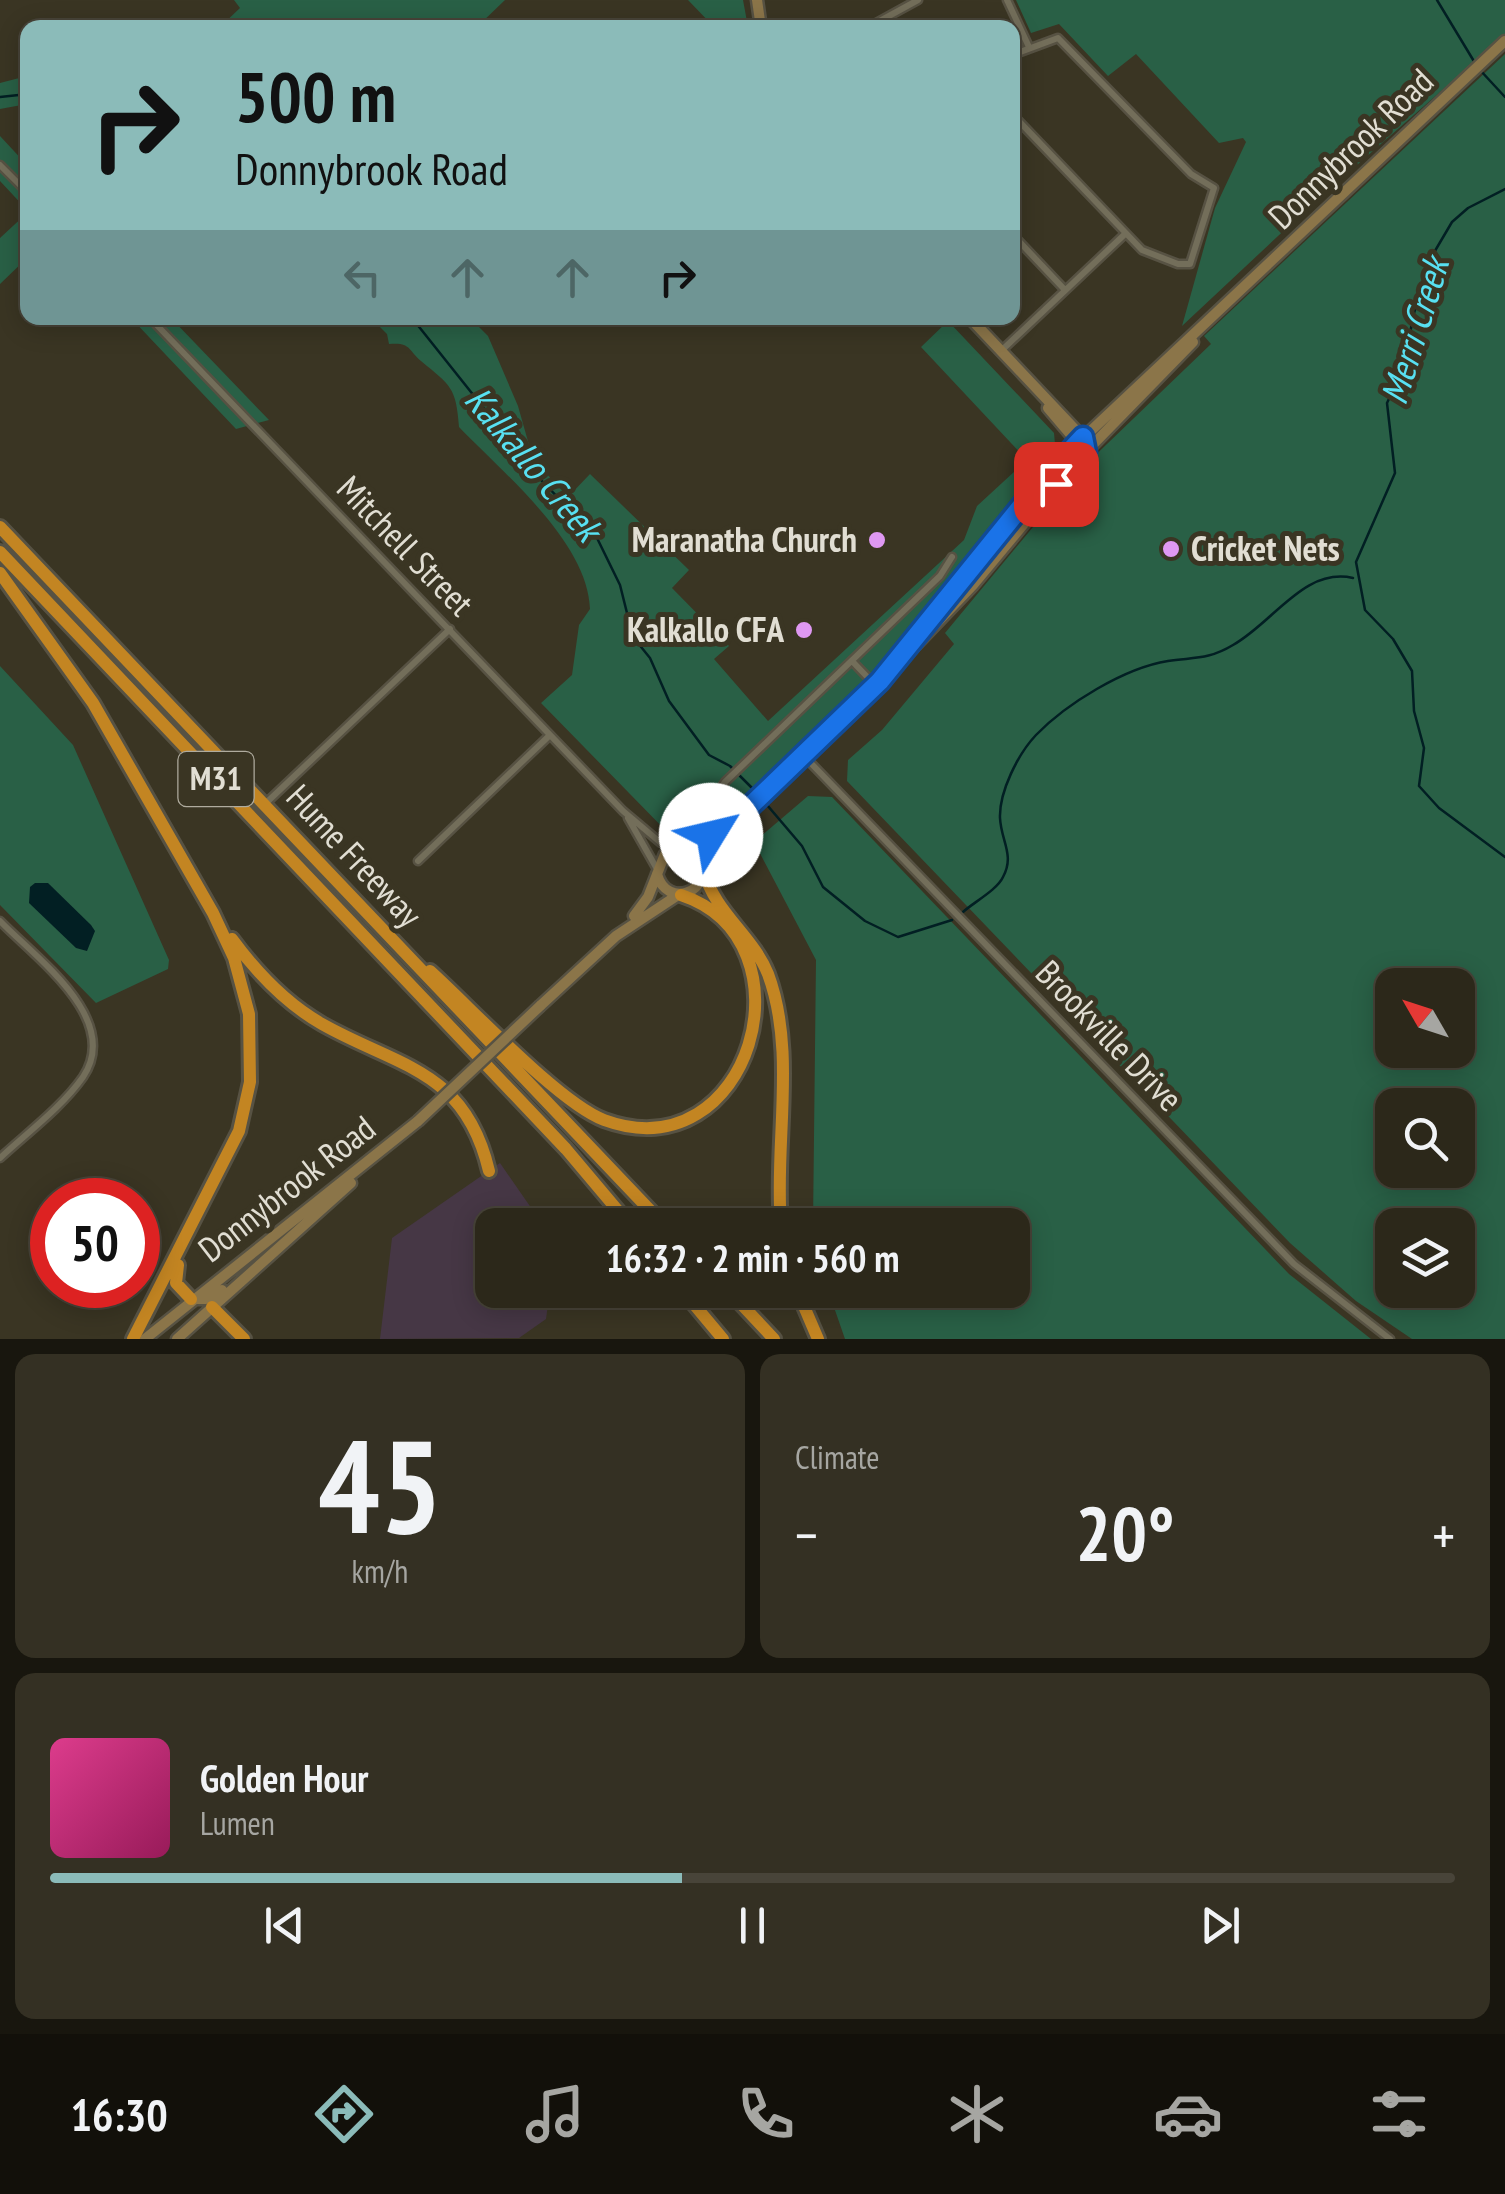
<!DOCTYPE html>
<html lang="en">
<head>
<meta charset="utf-8">
<style>
	:root { --surface:#2c281a; --page:#343023; --text:#f1f3f6; --muted:#a6a6a2; --line:#484439; --accent:#8bbbb9 }
	body { margin:0; font-family:"PT Sans Narrow",sans-serif; background:var(--page); color:var(--text); height:100vh; display:flex; flex-direction:column; font-size:38px; white-space:nowrap }
	* { box-sizing:border-box; margin:0 }
	p { font-size:32px; color:var(--muted) }
	.icon { flex:none; width:55px; height:55px; fill:none; stroke:currentColor; stroke-width:2; stroke-linecap:round; stroke-linejoin:round }
	.map { position:relative; height:1339px; overflow:hidden }
	.sheet { display:flex; flex-direction:column; gap:15px; padding:15px; background:#18160e; flex:1 }
	.sheet>* { flex:none }
	.banner { position:absolute; left:20px; top:20px; width:1000px; height:305px; border-radius:20px; box-shadow:0 5px 25px #0003,0 0 0 2px var(--line); background:#8bbbb9; color:#111; overflow:hidden }
	.needle { width:65px; rotate:309deg }
	.controls { position:absolute; left:1375px; top:968px; display:grid; gap:20px }
	.controls a { display:grid; place-items:center; width:100px; height:100px; border-radius:20px; background:var(--surface); box-shadow:0 5px 25px #0003,0 0 0 2px var(--line); font-size:50px }
	.speed { position:absolute; left:30px; top:1178px; display:flex; gap:20px; font-size:50px; font-weight:700; text-align:center }
	.speed>* { display:grid; place-content:center; width:130px; height:130px; border-radius:50%; background:var(--surface); box-shadow:0 5px 25px #0003,0 0 0 2px var(--line); line-height:1 }
	.speed .limit { border:15px solid #d22; background:#fff; color:#111 }
	.pin { position:absolute; display:grid; place-items:center; width:85px; height:85px; color:#fff; margin:-42px; border-radius:20px; box-shadow:0 5px 15px #0006 }
	.me { position:absolute; width:110px; margin:-55px; rotate:54deg; stroke-linejoin:round; filter:drop-shadow(0 0 8px #0008) }
	.turn { display:flex; align-items:center; gap:35px; height:210px; padding:0 50px; font-size:45px }
	.turn .icon { width:130px; height:130px; stroke-width:2.5 }
	.turn b { display:block; font-size:70px; line-height:85px }
	.lanes { display:flex; align-items:center; height:95px; padding:0 50px; background:#0003; justify-content:center; gap:50px; direction:ltr }
	.lanes .off { opacity:.35 }
	.big { font-size:75px; font-weight:700; line-height:1.1 }
	.sheet .tile { flex:1; display:flex; flex-direction:column; justify-content:center; gap:15px; min-width:0; padding:0 35px; border-radius:20px; background:var(--page) }
	.sheet .dial { align-items:center; gap:0 }
	.dial b { font-size:130px; line-height:1 }
	.song { display:flex; align-items:center; gap:30px }
	.cover { width:120px; height:120px; border-radius:15px; background:linear-gradient(135deg,hsl(330 70% 55%),hsl(330 70% 35%)) }
	.played { height:10px; border-radius:5px; background:linear-gradient(90deg,var(--accent) 45%,var(--line) 45%) }
	.keys { display:flex; justify-content:space-around; direction:ltr }
	.heat { display:flex; justify-content:space-between; align-items:center; font-size:55px; direction:ltr }
	.sheet .tiles { flex:1; display:grid; gap:15px; grid-template-columns:1fr 1fr }
	.tile:last-child { grid-column:span 2 }
	.trip { position:absolute; left:475px; top:1208px; width:555px; height:100px; border-radius:20px; background:var(--surface); box-shadow:0 5px 25px #0003,0 0 0 2px var(--line); font-weight:700; line-height:100px; text-align:center }
	.dock { display:flex; height:160px; justify-content:space-around; align-items:center; background:#12100a; color:var(--muted) }
	.dock .icon { width:70px; height:70px }
	.dock .active { color:var(--accent) }
	.dock b { font-size:45px; color:var(--text) }
	.map>svg:first-child { display:block }
	.commercial { fill:#463745 }
	.green { fill:#296046; fill-rule:evenodd }
	.water { fill:#021f23 }
	.lines { fill:none; stroke-linecap:round; stroke-linejoin:round }
	.stream { stroke:#021f23; stroke-width:2.5 }
	.street-casing { stroke:#575243; stroke-width:11 }
	.secondary-casing { stroke:#575243; stroke-width:15 }
	.highway-casing { stroke:#575243; stroke-width:18 }
	.street { stroke:#736e5a; stroke-width:6 }
	.secondary { stroke:#8b7549; stroke-width:10 }
	.highway { stroke:#c38522; stroke-width:12 }
	.secondary-bridge-casing { stroke:#575243; stroke-width:15; stroke-linecap:butt }
	.secondary-bridge { stroke:#8b7549; stroke-width:10 }
	.route-casing { stroke:#114b97; stroke-width:25 }
	.route { stroke:#1a73e8; stroke-width:18 }
	.poi-dot { fill:#df98f2; stroke:#3a3523; stroke-width:4 }
	.labels { text-anchor:middle; stroke-width:10; stroke-linejoin:round; paint-order:stroke }
	.shield { fill:#3a3523; stroke:#afab9e; stroke-width:2.5 }
	.shield-label { font-size:32px; font-weight:bold; fill:#e1ded3 }
	.street-label { font-size:35px; fill:#e1ded3; stroke:#3a3523 }
	.poi-label { font-size:35px; font-weight:bold; fill:#e1ded3; stroke:#3a3523; text-anchor:end }
	.water-label { font-size:38px; font-style:italic; fill:#58e0f1; stroke:#3a3523 }
</style>
</head>
<body>
<div class="map">
<svg width="1505" height="1339" viewBox="0 0 1505 1339">
	<rect width="100%" height="100%" fill="#3a3523"/>
	<!-- commercial -->
	<path class="commercial" d="M500 1163 543 1225H492V1290H550L546 1319 519 1338 380 1339 392 1238Z"/>
	<!-- green -->
	<path class="green" d="M234 0H505L477 27H220L240 8Z
		M688 0H743L748 27H714Z
		M1016 0H1505V35L1308 208 1182 326 1215 208 1246 142 1243 138 1219 143 1136 54 1108 76 1059 24 1031 33Z
		M1505 54V1339H1412L1356 1301 1290 1243 847 781 848 760 882 730 954 644 945 633 1082 468 1211 344 1204 336ZM1392 985H1458V1050H1392ZM1392 1105H1458V1170H1392ZM1392 1225H1458V1290H1392Z
		M27 76V104L0 109V83Z
		M0 136 27 165V210L0 181Z
		M27 213V258L0 284V238Z
		M131 318H171L269 420 236 429Z
		M379 318H470L488 336 518 406 533 459 568 497 590 474 689 570 672 588 729 646 714 659 768 721 964 540 977 506 1027 460 921 347 948 321 1054 433 1056 455 868 684 713 827 688 837 673 838 541 703 572 675 579 625 590 609C588 542 503 473 459 427 456 387 451 386 421 361 408 350 411 342 389 344L387 334 376 323Z
		M0 666 73 745 169 960 168 969 96 1003 0 905Z
		M808 796 832 797 1289 1274 1371 1339H845L828 1290H1012V1225H813L816 960 754 842Z"/>
	<!-- water -->
	<path class="water" d="M35 883H48L91 925 95 931 87 951 76 948 29 903 30 887Z"/>
	<g class="lines">
		<!-- stream -->
		<path class="stream" d="M1437 0 1475 63
			M1480 70 1505 97
			M0 97 28 94
			M1505 189 1468 208 1452 222 1432 256 1413 316 1405 365 1387 403 1395 473 1356 562 1365 610 1393 639 1412 671 1414 711 1424 748 1419 786 1439 808 1505 857
			M412 318 541 480 597 538 620 585 633 637 650 658 669 701 709 755 730 766 757 793
			M762 799 802 846 823 887 865 921 898 937 952 920
			M963 912C974 902 997 890 1003 877 1015 855 1001 841 1000 818 999 792 1018 754 1036 735 1066 704 1124 668 1168 661 1194 657 1208 660 1233 645 1274 622 1304 567 1353 578"/>
		<!-- street casing -->
		<g class="street-casing">
			<path id="street" d="M1007 0 1029 47
				M867 28 918 0
				M1012 55 1058 38 1191 174 1214 188 1190 264H1178L1142 250 1012 114
				M0 165 28 193
				M1012 234 1065 290
				M150 318 623 811 661 843 675 848
				M1001 351 1125 234
				M852 661 875 685
				M804 756 1294 1264 1390 1339
				M266 803 450 629
				M708 808 725 782 940 576 952 557
				M628 818 657 869
				M418 861 550 735
				M0 921C36 958 122 1019 83 1077 62 1107 27 1133 0 1158"/>
		</g>
		<!-- secondary casing -->
		<g class="secondary-casing">
			<path id="secondary" d="M757 0 761 28
				M970 318 1086 441
				M1048 408 1082 448
				M907 654 973 585 1073 465 1193 342
				M880 681 1063 457 1505 41
				M703 865 719 835 884 676
				M657 874C667 910 714 892 700 858L680 848
				M634 916 648 897 665 854 719 835
				M540 1006 616 936 678 895
				M191 1299H205L222 1290
				M145 1339 418 1121
				M177 1339 351 1183"/>
		</g>
		<!-- highway casing -->
		<g class="highway-casing">
			<path id="highway" d="M0 527 664 1225
				M0 552 566 1149 630 1225
				M0 573 93 703 213 913 234 958 249 1014 250 1082 239 1131 133 1339
				M704 871C714 912 753 936 768 974 797 1052 774 1144 781 1225
				M232 939C257 973 285 1003 322 1024 398 1067 465 1069 489 1171
				M430 971C470 1007 559 1103 604 1120 751 1174 817 940 681 895
				M178 1265 176 1283 191 1299
				M682 1290 723 1339
				M728 1290 774 1339
				M797 1290 818 1339
				M212 1307 244 1339"/>
		</g>
		<!-- street -->
		<use href="#street" class="street"/>
		<!-- secondary -->
		<use href="#secondary" class="secondary"/>
		<!-- highway -->
		<use href="#highway" class="highway"/>
		<!-- secondary-bridge casing -->
		<g class="secondary-bridge-casing">
			<path id="secondary-bridge" d="M418 1121 540 1006"/>
		</g>
		<!-- secondary-bridge -->
		<use href="#secondary-bridge" class="secondary-bridge"/>
	</g>
	<g class="lines">
		<!-- route casing -->
		<g class="route-casing">
			<path id="route" d="M711 835H718L744 812 880 681 1041 482 1083 437 1086 452 1056 484"/>
		</g>
		<!-- route -->
		<use href="#route" class="route"/>
	</g>
	<!-- markers -->
	<g class="poi-dot">
		<circle cx="877" cy="540" r="10"/>
		<circle cx="1171" cy="549" r="10"/>
		<circle cx="804" cy="630" r="10"/>
	</g>
	<g class="labels">
		<!-- shield labels -->
		<rect class="shield" x="178.5" y="752" width="75" height="54" rx="8"/>
		<g class="shield-label">
			<text x="216" y="790">M31</text>
		</g>
		<!-- street labels -->
		<g class="street-label">
			<text transform="translate(1351 149) rotate(-44)" y="12">Donnybrook Road</text>
			<text transform="translate(405 546) rotate(46)" y="12">Mitchell Street</text>
			<text transform="translate(354 856) rotate(47)" y="12">Hume Freeway</text>
			<text transform="translate(1109 1036) rotate(46)" y="12">Brookville Drive</text>
			<text transform="translate(287 1189) rotate(-38)" y="12">Donnybrook Road</text>
		</g>
		<!-- poi labels -->
		<g class="poi-label">
			<text x="857" y="552">Maranatha Church</text>
			<text x="1191" y="561" text-anchor="start">Cricket Nets</text>
			<text x="784" y="642">Kalkallo CFA</text>
		</g>
		<!-- water labels -->
		<g class="water-label">
			<text transform="translate(1415 331) rotate(-73)" y="13">Merri Creek</text>
			<text transform="translate(533 464) rotate(50)" y="13">Kalkallo Creek</text>
		</g>
	</g>
</svg>
<div class="controls">
<a><svg class="needle" viewBox="-14 -14 28 28"><path d="M0-13l5 13h-10z" fill="#e53935"/><path d="M0 13l5-13h-10z" fill="#a6a6a2"/></svg></a>
<a><svg class="icon" aria-label="search" viewBox="0 0 24 24"><circle cx="10" cy="10" r="6"/><path d="M15 15l6 6"/></svg></a>
<a><svg class="icon" aria-label="layers" viewBox="0 0 24 24"><path d="M12 4l9 5-9 5-9-5zM3 14l9 5 9-5"/></svg></a>
</div>
<div class="speed"><div class="limit">50</div></div>
<div class="pin" style="left:1056px;top:484px;background:#d93025"><svg class="icon" aria-label="arrive" viewBox="0 0 24 24"><path d="M6 21V4h12l-3 4 3 4H6"/></svg></div>
<svg class="me" style="left:711px;top:835px" viewBox="-20 -20 40 40"><circle r="19" fill="#fff"/><path d="M0-13L10 11 0 6-10 11z" fill="#1a73e8"/></svg>
<div class="trip">16:32 · 2 min · 560 m</div>
<div class="banner">
<div class="turn"><svg class="icon" aria-label="right" viewBox="0 0 24 24"><path d="M7 20v-9h11M14 6l5 5-5 5"/></svg><div><b>500 m</b>Donnybrook Road</div></div>
<div class="lanes"><svg class="icon off" aria-label="left" viewBox="0 0 24 24"><path d="M17 20v-9H6M10 6l-5 5 5 5"/></svg><svg class="icon off" aria-label="ahead" viewBox="0 0 24 24"><path d="M12 20V5M6 11l6-6 6 6"/></svg><svg class="icon off" aria-label="ahead" viewBox="0 0 24 24"><path d="M12 20V5M6 11l6-6 6 6"/></svg><svg class="icon" aria-label="right" viewBox="0 0 24 24"><path d="M7 20v-9h11M14 6l5 5-5 5"/></svg></div>
</div>
</div>
<section class="sheet">
<div class="tiles">
<div class="tile dial"><b>45</b><p>km/h</p></div>
<div class="tile"><p>Climate</p>
<div class="heat"><a>−</a><b class="big">20°</b><a>+</a></div>
</div>
<div class="tile">
<div class="song"><i class="cover"></i><div><b>Golden Hour</b><p>Lumen</p></div></div>
<div class="played"></div>
<div class="keys"><svg class="icon" aria-label="previous" viewBox="0 0 24 24"><path d="M18 5L8 12l10 7zM5 5v14"/></svg><svg class="icon" aria-label="pause" viewBox="0 0 24 24"><path d="M8 5v14M16 5v14"/></svg><svg class="icon" aria-label="next" viewBox="0 0 24 24"><path d="M6 5l10 7-10 7zM19 5v14"/></svg></div>
</div>
</div>
</section>
<nav class="dock">
<b>16:30</b>
<svg class="icon active" aria-label="directions" viewBox="0 0 24 24"><path d="M12 3l9 9-9 9-9-9zM9 14v-3h6M13 9l2 2-2 2"/></svg>
<svg class="icon" aria-label="music" viewBox="0 0 24 24"><path d="M9 18V5l10-2v13"/><circle cx="6" cy="18" r="3"/><circle cx="16" cy="16" r="3"/></svg>
<svg class="icon" aria-label="phone" viewBox="0 0 24 24"><path d="M5 4h4l2 5-3 2q2 4 5 5l2-3 5 2v4C11 20 4 13 5 4z"/></svg>
<svg class="icon" aria-label="climate" viewBox="0 0 24 24"><path d="M12 3v18M4 7l16 10M4 17L20 7"/></svg>
<svg class="icon" aria-label="car" viewBox="0 0 24 24"><path d="M5 17H2v-5l4-1 3-4h7l3 4 3 1v5h-3M9 17h6M6 11h13"/><circle cx="7" cy="17" r="2"/><circle cx="17" cy="17" r="2"/></svg>
<svg class="icon" aria-label="filters" viewBox="0 0 24 24"><path d="M4 7h16M4 17h16"/><circle cx="9" cy="7" r="2"/><circle cx="15" cy="17" r="2"/></svg>
</nav>
</body>
</html>
